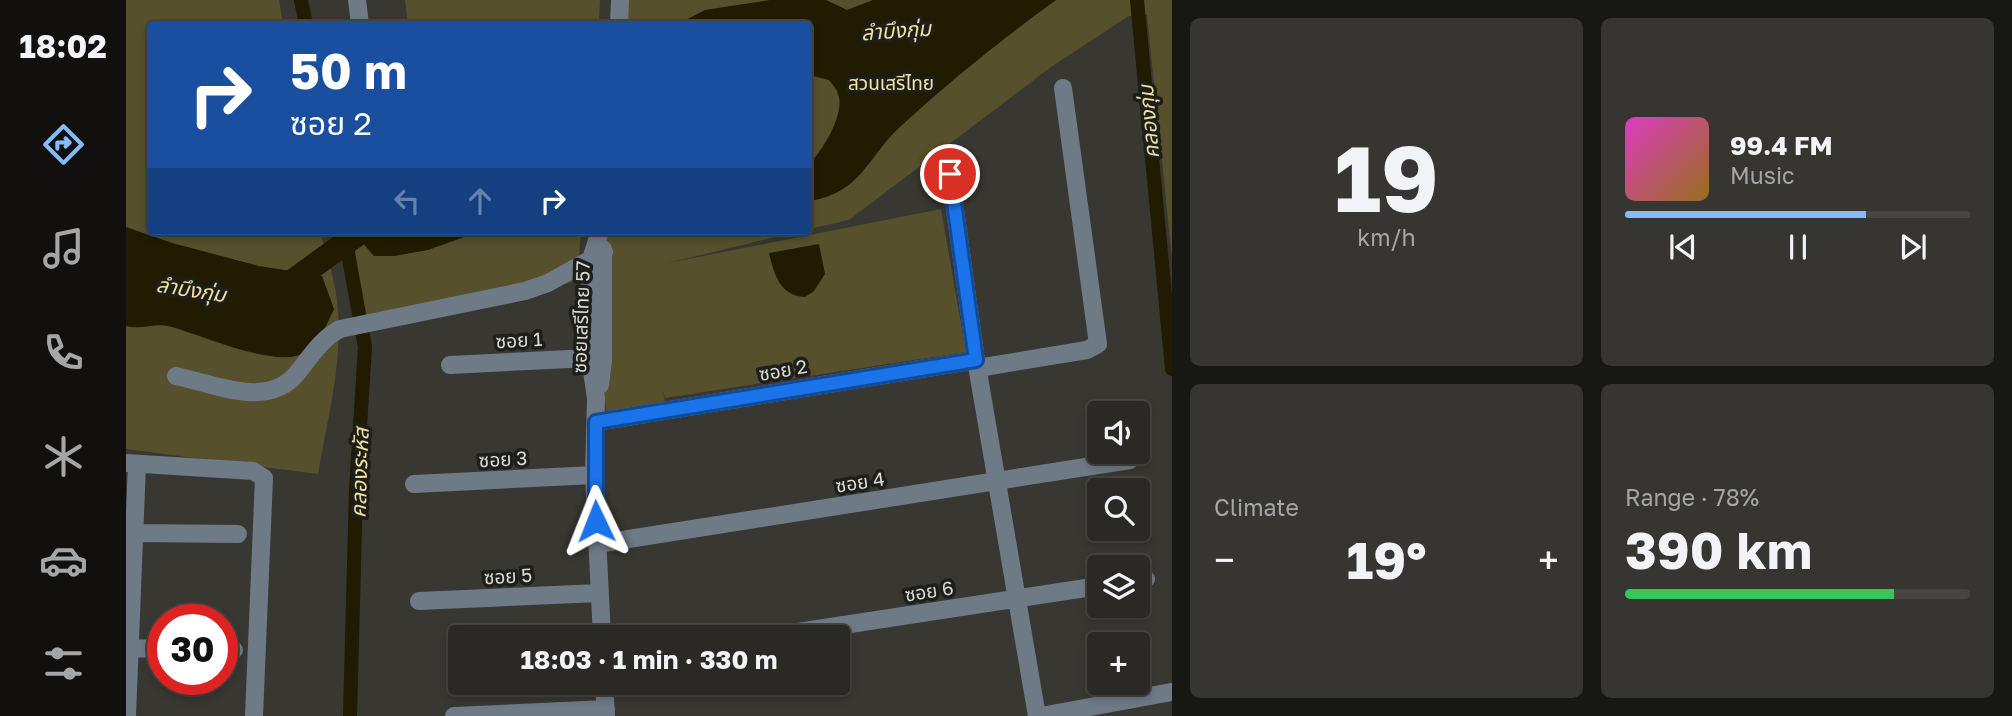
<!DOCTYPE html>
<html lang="en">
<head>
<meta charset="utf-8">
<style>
	:root { --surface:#2a2925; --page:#363532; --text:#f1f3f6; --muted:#a5a6a7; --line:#464542; --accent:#86bbfb }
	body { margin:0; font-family:"Golos Text","Noto Sans Thai",sans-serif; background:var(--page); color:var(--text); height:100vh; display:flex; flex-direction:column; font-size:26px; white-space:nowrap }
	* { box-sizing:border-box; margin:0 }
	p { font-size:23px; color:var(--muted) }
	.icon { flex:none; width:38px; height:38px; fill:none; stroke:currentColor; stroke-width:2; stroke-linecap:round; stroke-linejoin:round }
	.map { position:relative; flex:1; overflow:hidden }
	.drawer { display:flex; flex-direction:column; gap:18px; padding:18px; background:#171714; width:840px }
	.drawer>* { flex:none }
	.guide { position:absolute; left:21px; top:21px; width:665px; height:214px; border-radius:7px; box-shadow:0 4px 10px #0003,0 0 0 2px var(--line); background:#1a4fa0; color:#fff; overflow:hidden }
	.fabs { position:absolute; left:961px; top:401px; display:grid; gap:14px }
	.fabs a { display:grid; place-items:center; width:63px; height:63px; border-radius:7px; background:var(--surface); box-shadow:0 4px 10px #0003,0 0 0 2px var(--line); font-size:35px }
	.speed { position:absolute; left:21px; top:604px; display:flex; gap:14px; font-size:35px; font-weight:700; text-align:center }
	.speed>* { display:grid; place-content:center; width:91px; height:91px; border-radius:50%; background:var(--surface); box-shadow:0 4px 10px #0003,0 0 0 2px var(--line); line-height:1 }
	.speed .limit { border:10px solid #d22; background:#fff; color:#111 }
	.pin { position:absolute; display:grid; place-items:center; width:60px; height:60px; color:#fff; margin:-30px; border:4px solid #fff; border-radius:50%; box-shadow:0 2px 7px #0007 }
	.me { position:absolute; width:77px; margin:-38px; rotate:358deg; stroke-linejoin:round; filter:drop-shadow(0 0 5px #0008) }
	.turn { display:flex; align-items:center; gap:24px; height:147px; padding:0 28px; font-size:32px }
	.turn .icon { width:91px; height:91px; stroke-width:2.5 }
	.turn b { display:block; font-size:49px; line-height:60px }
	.lanes { display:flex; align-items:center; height:66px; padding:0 28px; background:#0003; justify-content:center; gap:35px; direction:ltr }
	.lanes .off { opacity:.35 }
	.big { font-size:52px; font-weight:700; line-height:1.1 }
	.drawer .tile { flex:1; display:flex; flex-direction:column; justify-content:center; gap:10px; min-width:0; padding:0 24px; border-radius:10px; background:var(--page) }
	.drawer .dial { align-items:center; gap:0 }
	.dial b { font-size:91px; line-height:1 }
	.song { display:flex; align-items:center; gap:21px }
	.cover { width:84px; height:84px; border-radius:10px; background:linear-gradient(135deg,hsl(310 70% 55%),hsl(40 70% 35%)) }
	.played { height:7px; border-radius:4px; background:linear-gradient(90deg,var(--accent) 70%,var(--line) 70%) }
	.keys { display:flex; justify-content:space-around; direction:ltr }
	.heat { display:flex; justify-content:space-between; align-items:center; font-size:38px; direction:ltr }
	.charge { height:10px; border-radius:5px; background:linear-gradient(90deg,#34c759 78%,var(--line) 0) }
	.drawer .tiles { flex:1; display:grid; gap:18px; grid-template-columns:repeat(2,1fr) }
	.trip { position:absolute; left:322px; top:625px; width:402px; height:70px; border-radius:7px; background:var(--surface); box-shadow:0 4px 10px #0003,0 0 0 2px var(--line); font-weight:700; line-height:70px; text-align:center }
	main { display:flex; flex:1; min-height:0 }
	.menu { display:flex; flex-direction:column; width:126px; justify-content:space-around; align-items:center; background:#11100f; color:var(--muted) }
	.menu .icon { width:49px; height:49px }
	.menu .on { color:var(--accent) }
	.menu b { font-size:32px; color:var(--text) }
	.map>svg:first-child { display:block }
	.green { fill:#57502c }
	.water { fill:#201b01 }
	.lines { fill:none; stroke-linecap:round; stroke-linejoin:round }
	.canal { stroke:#201b01; stroke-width:14 }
	.river { stroke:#201b01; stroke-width:24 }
	.minor { stroke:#6f7a87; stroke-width:18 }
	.route-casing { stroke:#114b97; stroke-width:18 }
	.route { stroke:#1a73e8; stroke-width:12 }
	.labels { text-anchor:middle; stroke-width:7; stroke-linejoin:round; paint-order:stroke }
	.park-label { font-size:19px; fill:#f3e5a5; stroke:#1e1e1b }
	.street-label { font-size:19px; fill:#dbdbd7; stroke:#1e1e1b }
	.water-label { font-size:21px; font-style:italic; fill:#efe1a0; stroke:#1e1e1b }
</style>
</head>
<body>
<main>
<nav class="menu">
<b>18:02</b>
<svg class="icon on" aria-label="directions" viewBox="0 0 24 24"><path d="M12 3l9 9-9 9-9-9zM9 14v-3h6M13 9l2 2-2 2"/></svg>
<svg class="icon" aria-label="music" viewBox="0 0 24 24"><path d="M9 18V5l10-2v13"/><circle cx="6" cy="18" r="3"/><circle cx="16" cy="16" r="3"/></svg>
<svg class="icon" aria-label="phone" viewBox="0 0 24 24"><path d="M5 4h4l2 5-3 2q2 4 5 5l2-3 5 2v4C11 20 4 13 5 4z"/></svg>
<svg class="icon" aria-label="climate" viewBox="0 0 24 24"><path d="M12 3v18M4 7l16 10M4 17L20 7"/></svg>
<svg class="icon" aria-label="car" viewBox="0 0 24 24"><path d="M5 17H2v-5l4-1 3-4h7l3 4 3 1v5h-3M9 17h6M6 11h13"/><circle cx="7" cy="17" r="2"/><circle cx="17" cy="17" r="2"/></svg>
<svg class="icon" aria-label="filters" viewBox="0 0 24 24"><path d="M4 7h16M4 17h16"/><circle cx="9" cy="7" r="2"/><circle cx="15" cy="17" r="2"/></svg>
</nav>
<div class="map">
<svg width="1046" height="716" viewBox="0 0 1046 716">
	<rect width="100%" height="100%" fill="#383731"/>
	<!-- green -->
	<path class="green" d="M0 0H153L157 24H24V231H194C200 254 208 277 211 300 218 358 202 417 192 474L0 449Z
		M279 0H474L473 24H282Z
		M489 0H1046V259L1021 15 1003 16 925 67 723 220 683 229 682 24H487Z
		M815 209 840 352 539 398 537 392 539 403 480 413 473 326V231H674L542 263Z
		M224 231H455L451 281 242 331Z"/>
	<!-- water -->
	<path class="water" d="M644 0H700L721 10 747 0H930C876 39 824 81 775 126 741 157 736 193 683 201V164C696 152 720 113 712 94 711 89 706 84 703 80L683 75 682 24H552L579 10Z
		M0 227 46 243 133 266 196 276 208 309C200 326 191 349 173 355 144 366 73 334 42 326 29 323 15 330 0 326Z
		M235 231H396L338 237 302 250 268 256H248L236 242Z
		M693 244 699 274 688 291 679 297C654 296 648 274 643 253Z"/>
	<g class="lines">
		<!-- canal -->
		<path class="canal" d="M175 0 180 24
			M1011 0 1046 369
			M218 231 239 347 230 489 224 716"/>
		<!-- river -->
		<path class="river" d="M153 291 236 231"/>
		<!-- minor -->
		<path class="minor" d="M231 0 234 24
			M493 24 494 0
			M824 174 850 360 911 716
			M474 231 466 256 463 292 464 358 470 398 468 475 476 637
			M324 365 464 358
			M852 368 961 350 972 344 937 88
			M50 376C89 384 143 410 172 372 185 356 195 339 214 329L399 291 422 283 478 252
			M474 385 477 361V249
			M470 422 850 360
			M0 463 127 471 138 478 128 716
			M288 484 468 475
			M7 533 112 534
			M471 544 1004 460
			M1012 580 1020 579
			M293 601 473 593
			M639 637 973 586
			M4 648 37 649
			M96 650H108
			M478 682 480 716
			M1 716 11 464
			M328 716 480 709
			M915 716 1045 692"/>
	</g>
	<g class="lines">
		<!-- route casing -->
		<g class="route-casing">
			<path id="route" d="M470 521V422L850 360 824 174"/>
		</g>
		<!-- route -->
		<use href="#route" class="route"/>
	</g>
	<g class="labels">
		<!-- park labels -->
		<g class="park-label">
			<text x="765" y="90">สวนเสรีไทย</text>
		</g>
		<!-- street labels -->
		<g class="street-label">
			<text transform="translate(455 317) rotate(-88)" y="7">ซอยเสรีไทย 57</text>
			<text transform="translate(393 340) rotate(-3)" y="7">ซอย 1</text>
			<text transform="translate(657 370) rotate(-10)" y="7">ซอย 2</text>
			<text transform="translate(377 459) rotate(-3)" y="7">ซอย 3</text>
			<text transform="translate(734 482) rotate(-9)" y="7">ซอย 4</text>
			<text transform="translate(382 576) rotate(-3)" y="7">ซอย 5</text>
			<text transform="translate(803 591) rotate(-9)" y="7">ซอย 6</text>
		</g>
		<!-- water labels -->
		<g class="water-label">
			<text transform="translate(770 31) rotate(-4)" y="7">ลำบึงกุ่ม</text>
			<text transform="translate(1023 122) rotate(-95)" y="7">คลองกุ่ม</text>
			<text transform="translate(65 290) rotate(9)" y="7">ลำบึงกุ่ม</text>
			<text transform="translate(234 473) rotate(-88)" y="7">คลองระหัส</text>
		</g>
	</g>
</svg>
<div class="fabs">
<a><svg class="icon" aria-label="sound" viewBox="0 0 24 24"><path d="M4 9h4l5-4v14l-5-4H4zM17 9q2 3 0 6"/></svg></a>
<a><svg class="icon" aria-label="search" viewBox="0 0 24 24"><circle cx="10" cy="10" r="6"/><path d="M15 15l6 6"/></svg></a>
<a><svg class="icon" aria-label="layers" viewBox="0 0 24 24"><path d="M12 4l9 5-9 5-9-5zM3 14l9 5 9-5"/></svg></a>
<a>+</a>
</div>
<div class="speed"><div class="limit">30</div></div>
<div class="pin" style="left:824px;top:174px;background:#d93025"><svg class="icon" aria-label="arrive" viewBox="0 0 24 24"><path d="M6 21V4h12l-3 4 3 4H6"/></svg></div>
<svg class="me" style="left:470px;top:521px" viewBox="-20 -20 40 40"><path d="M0-17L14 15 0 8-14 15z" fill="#1a73e8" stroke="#fff" stroke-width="4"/></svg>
<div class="trip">18:03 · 1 min · 330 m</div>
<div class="guide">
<div class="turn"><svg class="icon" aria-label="right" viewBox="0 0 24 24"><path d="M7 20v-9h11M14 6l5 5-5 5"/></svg><div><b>50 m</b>ซอย 2</div></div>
<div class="lanes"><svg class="icon off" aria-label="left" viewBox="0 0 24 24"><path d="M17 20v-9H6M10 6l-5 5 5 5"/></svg><svg class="icon off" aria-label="ahead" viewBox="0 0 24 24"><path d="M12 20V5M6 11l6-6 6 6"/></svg><svg class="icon" aria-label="right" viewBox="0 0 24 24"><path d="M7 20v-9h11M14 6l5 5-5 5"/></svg></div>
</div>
</div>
<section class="drawer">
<div class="tiles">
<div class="tile dial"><b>19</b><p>km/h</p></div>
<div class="tile">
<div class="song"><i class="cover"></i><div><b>99.4 FM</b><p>Music</p></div></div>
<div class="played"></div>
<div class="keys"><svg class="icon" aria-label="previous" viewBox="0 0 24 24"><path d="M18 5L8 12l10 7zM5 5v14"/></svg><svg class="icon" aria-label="pause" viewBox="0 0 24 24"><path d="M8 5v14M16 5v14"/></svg><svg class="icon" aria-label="next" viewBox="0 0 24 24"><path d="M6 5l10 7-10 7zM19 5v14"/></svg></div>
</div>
<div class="tile"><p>Climate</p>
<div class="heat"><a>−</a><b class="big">19°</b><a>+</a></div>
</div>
<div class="tile"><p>Range · 78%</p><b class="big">390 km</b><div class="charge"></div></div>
</div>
</section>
</main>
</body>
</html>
